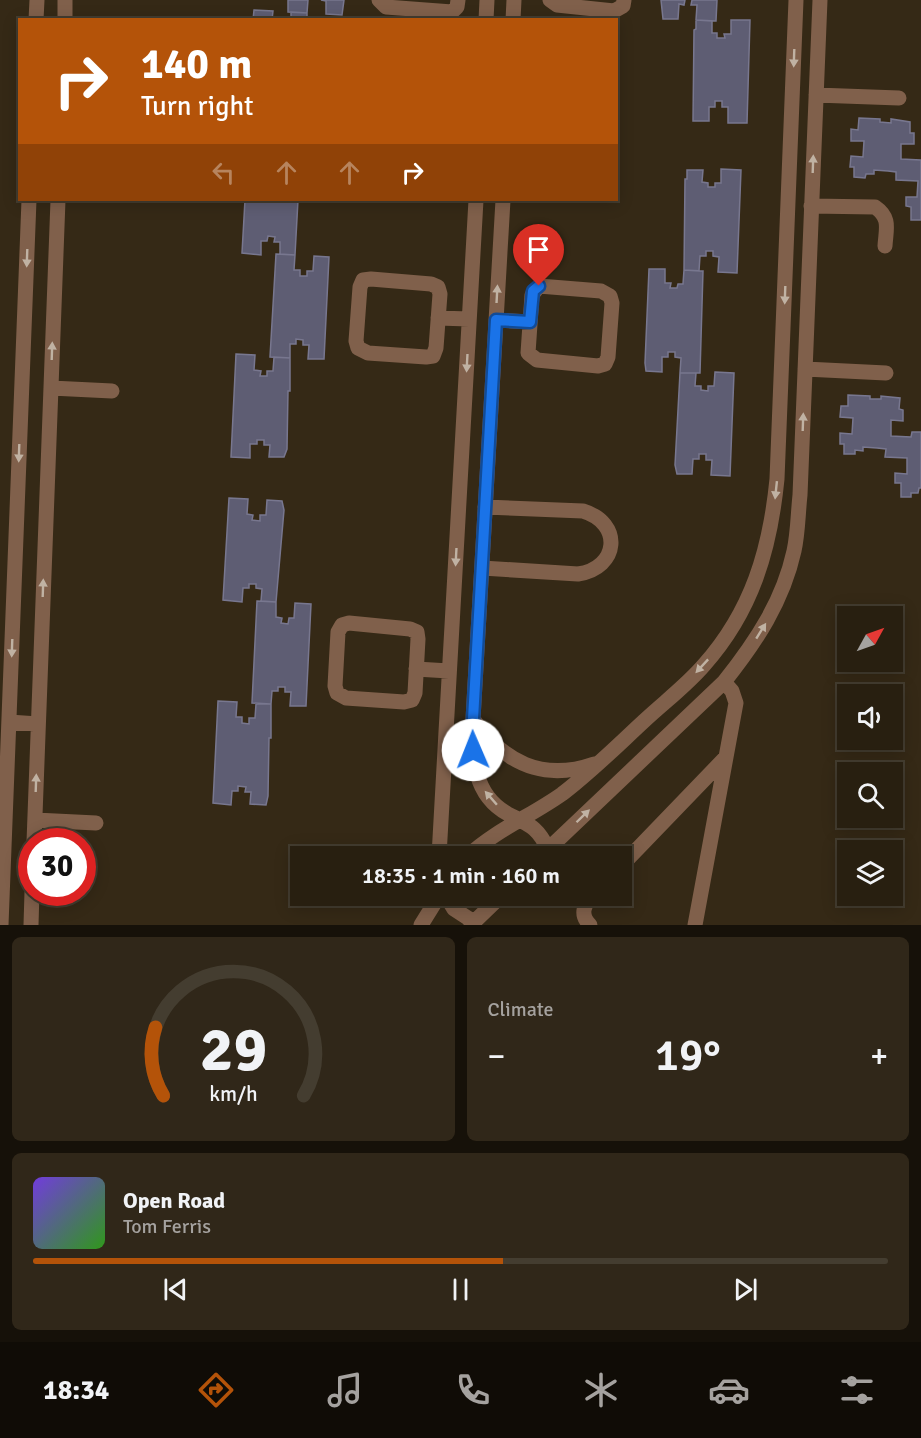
<!DOCTYPE html>
<html lang="en">
<head>
<meta charset="utf-8">
<style>
	:root { --surface:#281f10; --page:#302719; --text:#f1f3f6; --muted:#a5a29f; --line:#443d30; --accent:#b45309 }
	body { margin:0; font-family:Signika,sans-serif; background:var(--page); color:var(--text); height:100vh; display:flex; flex-direction:column; font-size:22px; white-space:nowrap }
	* { box-sizing:border-box; margin:0 }
	p { font-size:20px; color:var(--muted) }
	.icon { flex:none; width:33px; height:33px; fill:none; stroke:currentColor; stroke-width:2; stroke-linecap:round; stroke-linejoin:round }
	.map { position:relative; height:925px; overflow:hidden }
	.panel { display:flex; flex-direction:column; gap:12px; padding:12px; background:#161109; flex:1 }
	.panel>* { flex:none }
	.top-card { position:absolute; left:18px; top:18px; width:600px; height:183px; border-radius:0px; box-shadow:0 3px 15px #0003,0 0 0 2px var(--line); background:#b45309; color:#fff; overflow:hidden }
	.needle { width:39px; rotate:50deg }
	.controls { position:absolute; left:837px; top:606px; display:grid; gap:12px }
	.controls a { display:grid; place-items:center; width:66px; height:66px; border-radius:0px; background:var(--surface); box-shadow:0 3px 15px #0003,0 0 0 2px var(--line); font-size:30px }
	.speed { position:absolute; left:18px; top:828px; display:flex; gap:12px; font-size:30px; font-weight:700; text-align:center }
	.speed>* { display:grid; place-content:center; width:78px; height:78px; border-radius:50%; background:var(--surface); box-shadow:0 3px 15px #0003,0 0 0 2px var(--line); line-height:1 }
	.speed .limit { border:9px solid #d22; background:#fff; color:#111 }
	.pin { position:absolute; display:grid; place-items:center; width:51px; height:51px; color:#fff; margin:-62px -26px; border-radius:50% 50% 50% 0; rotate:-45deg; box-shadow:0 0 6px #0007 }
	.pin .icon { rotate:45deg }
	.me { position:absolute; width:66px; margin:-33px; rotate:359deg; stroke-linejoin:round; filter:drop-shadow(0 0 4px #0008) }
	.turn { display:flex; align-items:center; gap:21px; height:126px; padding:0 24px; font-size:27px }
	.turn .icon { width:78px; height:78px; stroke-width:2.5 }
	.turn b { display:block; font-size:42px; line-height:51px }
	.lanes { display:flex; align-items:center; height:57px; padding:0 24px; background:#0003; justify-content:center; gap:30px; direction:ltr }
	.lanes .off { opacity:.35 }
	.big { font-size:45px; font-weight:600; line-height:1.1 }
	.panel .tile { flex:1; display:flex; flex-direction:column; justify-content:center; gap:9px; min-width:0; padding:0 21px; border-radius:9px; background:var(--page) }
	.panel .dial { align-items:center; gap:0 }
	.dial svg { height:156px; overflow:visible; fill:none; stroke:var(--line); stroke-width:7; stroke-linecap:round; text-anchor:middle }
	.dial text { fill:var(--text); stroke:none }
	.song { display:flex; align-items:center; gap:18px }
	.cover { width:72px; height:72px; border-radius:9px; background:linear-gradient(135deg,hsl(260 70% 55%),hsl(110 70% 35%)) }
	.played { height:6px; border-radius:3px; background:linear-gradient(90deg,var(--accent) 55%,var(--line) 55%) }
	.keys { display:flex; justify-content:space-around; direction:ltr }
	.heat { display:flex; justify-content:space-between; align-items:center; font-size:33px; direction:ltr }
	.panel .tiles { flex:1; display:grid; gap:12px; grid-template-columns:1fr 1fr }
	.tile:last-child { grid-column:span 2 }
	.trip { position:absolute; left:290px; top:846px; width:342px; height:60px; border-radius:0px; background:var(--surface); box-shadow:0 3px 15px #0003,0 0 0 2px var(--line); font-weight:600; line-height:60px; text-align:center }
	.tab-bar { display:flex; height:96px; justify-content:space-around; align-items:center; background:#100c06; color:var(--muted) }
	.tab-bar .icon { width:42px; height:42px }
	.tab-bar .active { color:var(--accent) }
	.tab-bar b { font-size:27px; color:var(--text) }
	.map>svg:first-child { display:block }
	.building { fill:#5e5d73; stroke:#78778f; stroke-width:1.5 }
	.lines { fill:none; stroke-linecap:round; stroke-linejoin:round }
	.minor { stroke:#80604b; stroke-width:15 }
	.oneway { fill:#c0b2a3 }
	.route-casing { stroke:#114b97; stroke-width:15 }
	.route { stroke:#1a73e8; stroke-width:10 }
</style>
</head>
<body>
<div class="map">
<svg width="921" height="925" viewBox="0 0 921 925">
	<rect width="100%" height="100%" fill="#352916"/>
	<!-- building -->
	<path class="building" d="M288 0H308L307 13 288 12Z
		M321 0H344L342 15 326 14V1Z
		M661 0H685L684 5 679 4 678 19H663Z
		M692 0H717L716 21 696 20 697 5H691Z
		M254 10 273 11 272 20H253Z
		M291 12 307 13V20H291Z
		M696 20 712 21V33H717V38H725L724 34H731V20H750L747 123H728V107H722V101H715V107H709V121H693L694 30 696 29Z
		M859 118 880 119V122L891 123V119L910 122V133H914V144H901V159L921 160V220H911V207L906 206V197H917L918 181 896 180V172L888 171 874 170V174H866L865 178 854 177V167H850L851 156 863 157 864 141H851V129L858 130Z
		M721 169 741 170 737 273 718 272 719 257 713 256V251H706V256H700L699 271 684 270 685 179H687V170H703L702 182 708 183V187H715V183H721Z
		M245 200H298L295 255 280 254V242H274L275 237 268 236 267 241H261V255L242 253Z
		M276 254 295 255 294 270H300V276H307V271H313L314 256 329 257 324 359H308L309 345H303V340L296 339V344H290V358L270 357Z
		M649 269H665V283H671L670 288H677L678 284H683L684 270 703 271 700 373H680L681 358 675 357V352H668V357H662V372L646 371 645 363Z
		M236 354 255 355 254 370 261 371 260 376H267V371H273L274 357 290 358V391H288L287 449 284 457H269L270 445H264V440H257V444H250V458L231 457Z
		M715 372 734 373 730 476 711 475 712 460H706V454H699V459H693L692 474H677L675 465 680 373H696L695 386H701V390L708 391V386H714Z
		M848 395 870 396V399H881V396L900 398 899 409 903 410V421L891 420V436L911 437 912 432H921V488H919L918 493H911V497H901V483H895V473L907 474V458L885 457 886 449 877 448 863 447V451L855 450V454H844V444H840V433L852 434 853 418 840 417 841 406H848Z
		M229 498 248 499 247 514 253 515 252 520 260 521V515H266L267 500 282 501 284 510 276 602 261 601 262 589 256 588V584H249V588H243L242 602 223 600Z
		M257 601 276 602V617L282 618 281 623 288 624 289 618H294L295 603 311 604 306 706H290L291 692H285V687H278V691H272L271 704 252 703Z
		M218 701 237 702 236 717H242V723L249 724V718H255L256 704H271V738H269L268 796 266 805 250 804 251 792H245L246 787 238 786V791H232L231 805 213 803Z"/>
	<g class="lines">
		<!-- minor -->
		<path class="minor" d="M379 0 386 7 452 12 457 7 458 0
			M550 0 557 5 614 11 623 6 624 0
			M36 20 37 0
			M65 20V0
			M486 20 487 0
			M513 20 514 0
			M816 95 899 98
			M503 200 473 719C473 754 471 794 508 814 529 825 537 826 548 849
			M811 206 875 207C891 218 886 229 885 246
			M371 279 431 284 438 287 440 294 436 348 433 356 426 357 368 353 358 348 356 341 360 287 363 280Z
			M539 286 601 291 610 296 612 303 608 357 605 364 598 366 537 360 528 353 532 295Z
			M438 318 469 319
			M496 320 530 322
			M805 369 886 373
			M51 388 112 391
			M482 568 578 574C619 568 623 523 583 511L485 507
			M349 623 410 629 417 632 418 639 415 693 412 700 404 702 346 698 337 693 335 686 338 632 342 625Z
			M416 669 449 671
			M473 719C503 762 542 782 594 764
			M9 722 38 724
			M35 820 96 823
			M34 842 58 200
			M439 856 476 200
			M468 856C496 830 531 816 562 794 591 772 617 746 644 721 663 703 686 686 704 665 752 611 770 550 777 479L796 0
			M541 856 724 682C756 642 783 601 794 551 798 533 798 513 800 495L820 0
			M621 866 726 757
			M446 896 454 909 474 922
			M1 925 29 200
			M31 925 32 892
			M421 925 439 896
			M471 925 501 896
			M590 925C580 915 583 905 593 896
			M695 925 736 703 732 691 724 682"/>
	</g>
	<!-- one-way arrows -->
	<defs><path id="oneway-solid" d="M-6-.8H1V-3.2L6.5 0L1 3.2V.8H-6Z" transform="scale(1.5)"/></defs>
	<g class="oneway">
		<use href="#oneway-solid" transform="translate(794 58) rotate(92)"/>
		<use href="#oneway-solid" transform="translate(813 164) rotate(-88)"/>
		<use href="#oneway-solid" transform="translate(27 258) rotate(92)"/>
		<use href="#oneway-solid" transform="translate(497 294) rotate(-87)"/>
		<use href="#oneway-solid" transform="translate(785 295) rotate(92)"/>
		<use href="#oneway-solid" transform="translate(52 351) rotate(-88)"/>
		<use href="#oneway-solid" transform="translate(467 363) rotate(93)"/>
		<use href="#oneway-solid" transform="translate(803 422) rotate(-88)"/>
		<use href="#oneway-solid" transform="translate(19 453) rotate(92)"/>
		<use href="#oneway-solid" transform="translate(776 490) rotate(96)"/>
		<use href="#oneway-solid" transform="translate(456 557) rotate(93)"/>
		<use href="#oneway-solid" transform="translate(43 588) rotate(-88)"/>
		<use href="#oneway-solid" transform="translate(761 631) rotate(-58)"/>
		<use href="#oneway-solid" transform="translate(12 648) rotate(92)"/>
		<use href="#oneway-solid" transform="translate(702 666) rotate(133)"/>
		<use href="#oneway-solid" transform="translate(36 783) rotate(-88)"/>
		<use href="#oneway-solid" transform="translate(491 798) rotate(-131)"/>
		<use href="#oneway-solid" transform="translate(583 816) rotate(-44)"/>
	</g>
	<g class="lines">
		<!-- route casing -->
		<g class="route-casing">
			<path id="route" d="M473 750V719L496 320 530 322 533 291 539 286"/>
		</g>
		<!-- route -->
		<use href="#route" class="route"/>
	</g>
</svg>
<div class="controls">
<a><svg class="needle" viewBox="-14 -14 28 28"><path d="M0-13l5 13h-10z" fill="#e53935"/><path d="M0 13l5-13h-10z" fill="#a5a29f"/></svg></a>
<a><svg class="icon" aria-label="sound" viewBox="0 0 24 24"><path d="M4 9h4l5-4v14l-5-4H4zM17 9q2 3 0 6"/></svg></a>
<a><svg class="icon" aria-label="search" viewBox="0 0 24 24"><circle cx="10" cy="10" r="6"/><path d="M15 15l6 6"/></svg></a>
<a><svg class="icon" aria-label="layers" viewBox="0 0 24 24"><path d="M12 4l9 5-9 5-9-5zM3 14l9 5 9-5"/></svg></a>
</div>
<div class="speed"><div class="limit">30</div></div>
<div class="pin" style="left:539px;top:286px;background:#d93025"><svg class="icon" aria-label="arrive" viewBox="0 0 24 24"><path d="M6 21V4h12l-3 4 3 4H6"/></svg></div>
<svg class="me" style="left:473px;top:750px" viewBox="-20 -20 40 40"><circle r="19" fill="#fff"/><path d="M0-13L10 11 0 6-10 11z" fill="#1a73e8"/></svg>
<div class="trip">18:35 · 1 min · 160 m</div>
<div class="top-card">
<div class="turn"><svg class="icon" aria-label="right" viewBox="0 0 24 24"><path d="M7 20v-9h11M14 6l5 5-5 5"/></svg><div><b>140 m</b>Turn right</div></div>
<div class="lanes"><svg class="icon off" aria-label="left" viewBox="0 0 24 24"><path d="M17 20v-9H6M10 6l-5 5 5 5"/></svg><svg class="icon off" aria-label="ahead" viewBox="0 0 24 24"><path d="M12 20V5M6 11l6-6 6 6"/></svg><svg class="icon off" aria-label="ahead" viewBox="0 0 24 24"><path d="M12 20V5M6 11l6-6 6 6"/></svg><svg class="icon" aria-label="right" viewBox="0 0 24 24"><path d="M7 20v-9h11M14 6l5 5-5 5"/></svg></div>
</div>
</div>
<section class="panel">
<div class="tiles">
<div class="tile dial"><svg viewBox="0 0 100 80">
<path d="M14 69A42 42 0 1 1 86 69"/>
<path d="M14 69A42 42 0 0 1 10 34" stroke="#b45309"/>
<text x="50" y="56" font-size="32" font-weight="700">29</text>
<text x="50" y="72" font-size="11">km/h</text>
</svg></div>
<div class="tile"><p>Climate</p>
<div class="heat"><a>−</a><b class="big">19°</b><a>+</a></div>
</div>
<div class="tile">
<div class="song"><i class="cover"></i><div><b>Open Road</b><p>Tom Ferris</p></div></div>
<div class="played"></div>
<div class="keys"><svg class="icon" aria-label="previous" viewBox="0 0 24 24"><path d="M18 5L8 12l10 7zM5 5v14"/></svg><svg class="icon" aria-label="pause" viewBox="0 0 24 24"><path d="M8 5v14M16 5v14"/></svg><svg class="icon" aria-label="next" viewBox="0 0 24 24"><path d="M6 5l10 7-10 7zM19 5v14"/></svg></div>
</div>
</div>
</section>
<nav class="tab-bar">
<b>18:34</b>
<svg class="icon active" aria-label="directions" viewBox="0 0 24 24"><path d="M12 3l9 9-9 9-9-9zM9 14v-3h6M13 9l2 2-2 2"/></svg>
<svg class="icon" aria-label="music" viewBox="0 0 24 24"><path d="M9 18V5l10-2v13"/><circle cx="6" cy="18" r="3"/><circle cx="16" cy="16" r="3"/></svg>
<svg class="icon" aria-label="phone" viewBox="0 0 24 24"><path d="M5 4h4l2 5-3 2q2 4 5 5l2-3 5 2v4C11 20 4 13 5 4z"/></svg>
<svg class="icon" aria-label="climate" viewBox="0 0 24 24"><path d="M12 3v18M4 7l16 10M4 17L20 7"/></svg>
<svg class="icon" aria-label="car" viewBox="0 0 24 24"><path d="M5 17H2v-5l4-1 3-4h7l3 4 3 1v5h-3M9 17h6M6 11h13"/><circle cx="7" cy="17" r="2"/><circle cx="17" cy="17" r="2"/></svg>
<svg class="icon" aria-label="filters" viewBox="0 0 24 24"><path d="M4 7h16M4 17h16"/><circle cx="9" cy="7" r="2"/><circle cx="15" cy="17" r="2"/></svg>
</nav>
</body>
</html>
